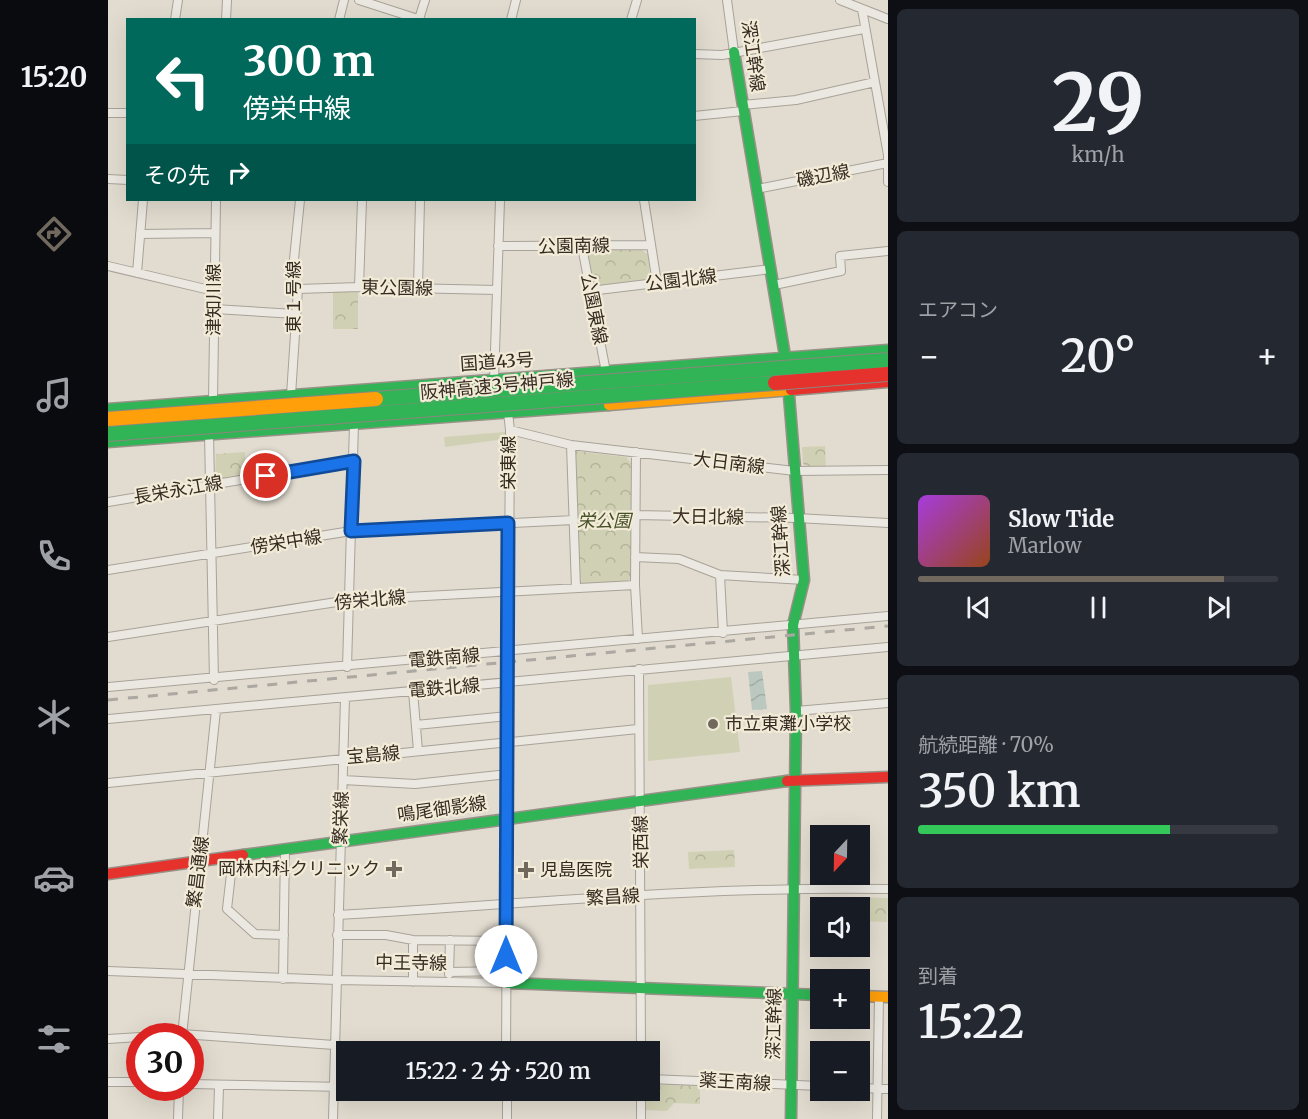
<!DOCTYPE html>
<html lang="ja">
<head>
<meta charset="utf-8">
<style>
	:root { --surface:#171b24; --page:#242831; --text:#f1f3f6; --muted:#9ea1a6; --line:#363941; --accent:#72695e }
	body { margin:0; font-family:Merriweather,"Noto Sans JP",serif; background:var(--page); color:var(--text); height:100vh; display:flex; flex-direction:column; font-size:22px; white-space:nowrap }
	* { box-sizing:border-box; margin:0 }
	p { font-size:20px; color:var(--muted) }
	.icon { flex:none; width:33px; height:33px; fill:none; stroke:currentColor; stroke-width:2; stroke-linecap:round; stroke-linejoin:round }
	.map { position:relative; flex:1; overflow:hidden }
	.details { display:flex; flex-direction:column; gap:9px; padding:9px; background:#0d0f14; width:420px }
	.details>* { flex:none }
	.hud { position:absolute; left:18px; top:18px; width:570px; height:183px; border-radius:0px; box-shadow:0 6px 24px #0002; background:#00695c; color:#fff; overflow:hidden }
	.needle { width:39px; rotate:202deg }
	.controls { position:absolute; left:702px; top:825px; display:grid; gap:12px }
	.controls a { display:grid; place-items:center; width:60px; height:60px; border-radius:0px; background:var(--surface); box-shadow:0 6px 24px #0002; font-size:30px }
	.speed { position:absolute; left:18px; top:1023px; display:flex; gap:12px; font-size:30px; font-weight:700; text-align:center }
	.speed>* { display:grid; place-content:center; width:78px; height:78px; border-radius:50%; background:var(--surface); box-shadow:0 6px 24px #0002; line-height:1 }
	.speed .limit { border:9px solid #d22; background:#fff; color:#111 }
	.pin { position:absolute; display:grid; place-items:center; width:51px; height:51px; color:#fff; margin:-26px; border:3px solid #fff; border-radius:50%; box-shadow:0 2px 6px #0007 }
	.me { position:absolute; width:66px; margin:-33px; rotate:0deg; stroke-linejoin:round; filter:drop-shadow(0 0 4px #0008) }
	.turn { display:flex; align-items:center; gap:21px; height:126px; padding:0 18px; font-size:27px }
	.turn .icon { width:78px; height:78px; stroke-width:2.5 }
	.turn b { display:block; font-size:42px; line-height:51px }
	.then { display:flex; align-items:center; height:57px; padding:0 18px; background:#0003; gap:12px; font-size:22px }
	.big { font-size:45px; font-weight:600; line-height:1.1 }
	.details .tile { flex:1; display:flex; flex-direction:column; justify-content:center; gap:9px; min-width:0; padding:0 21px; border-radius:9px; background:var(--page) }
	.details .dial { align-items:center; gap:0 }
	.dial b { font-size:78px; line-height:1 }
	.song { display:flex; align-items:center; gap:18px }
	.cover { width:72px; height:72px; border-radius:9px; background:linear-gradient(135deg,hsl(280 70% 55%),hsl(20 70% 35%)) }
	.played { height:6px; border-radius:3px; background:linear-gradient(90deg,var(--accent) 85%,var(--line) 85%) }
	.keys { display:flex; justify-content:space-around; direction:ltr }
	.heat { display:flex; justify-content:space-between; align-items:center; font-size:33px; direction:ltr }
	.charge { height:9px; border-radius:4px; background:linear-gradient(90deg,#34c759 70%,var(--line) 0) }
	.trip { position:absolute; left:228px; top:1041px; width:324px; height:60px; border-radius:0px; background:var(--surface); box-shadow:0 6px 24px #0002; font-weight:600; line-height:60px; text-align:center }
	main { display:flex; flex:1; min-height:0 }
	.menu { display:flex; flex-direction:column; width:108px; justify-content:space-around; align-items:center; background:#090b0e; color:var(--muted) }
	.menu .icon { width:42px; height:42px }
	.menu .current { color:var(--accent) }
	.menu b { font-size:27px; color:var(--text) }
	.map>svg:first-child { display:block }
	.green { fill:#d0d1b4 }
	.park { fill:url(#park-crowns) }
	.water { fill:url(#water-waves) }
	.lines { fill:none; stroke-linecap:round; stroke-linejoin:round }
	.street-casing { stroke:#a8a298; stroke-width:10 }
	.fast-casing { stroke:#989188; stroke-width:13 }
	.slow-casing { stroke:#989188; stroke-width:13 }
	.jam-casing { stroke:#989188; stroke-width:13 }
	.street { stroke:#ebe8e1; stroke-width:8 }
	.fast { stroke:#30b455; stroke-width:10 }
	.slow { stroke:#ff9f0a; stroke-width:10 }
	.jam { stroke:#e5322d; stroke-width:10 }
	.rail { stroke:#aba7a1; stroke-width:3; stroke-dasharray:10 10; stroke-linecap:butt }
	.fast-bridge-casing { stroke:#8d877f; stroke-width:16; stroke-linecap:butt }
	.slow-bridge-casing { stroke:#8d877f; stroke-width:16; stroke-linecap:butt }
	.jam-bridge-casing { stroke:#8d877f; stroke-width:16; stroke-linecap:butt }
	.fast-bridge { stroke:#30b455; stroke-width:14 }
	.slow-bridge { stroke:#ff9f0a; stroke-width:14 }
	.jam-bridge { stroke:#e5322d; stroke-width:14 }
	.route-casing { stroke:#114b97; stroke-width:15 }
	.route { stroke:#1a73e8; stroke-width:10 }
	.poi-dot { fill:#72695e; stroke:#f2ebd7; stroke-width:2 }
	.labels { text-anchor:middle; stroke-width:4.5; stroke-linejoin:round; paint-order:stroke }
	.street-label { font-size:18px; fill:#362b21; stroke:#f2ebd7 }
	.park-label { font-size:18px; font-style:italic; fill:#475129; stroke:#f2ebd7 }
	.poi-label { font-size:18px; fill:#362b21; stroke:#f2ebd7; text-anchor:start }
</style>
</head>
<body>
<main>
<nav class="menu">
<b>15:20</b>
<svg class="icon current" aria-label="directions" viewBox="0 0 24 24"><path d="M12 3l9 9-9 9-9-9zM9 14v-3h6M13 9l2 2-2 2"/></svg>
<svg class="icon" aria-label="music" viewBox="0 0 24 24"><path d="M9 18V5l10-2v13"/><circle cx="6" cy="18" r="3"/><circle cx="16" cy="16" r="3"/></svg>
<svg class="icon" aria-label="phone" viewBox="0 0 24 24"><path d="M5 4h4l2 5-3 2q2 4 5 5l2-3 5 2v4C11 20 4 13 5 4z"/></svg>
<svg class="icon" aria-label="climate" viewBox="0 0 24 24"><path d="M12 3v18M4 7l16 10M4 17L20 7"/></svg>
<svg class="icon" aria-label="car" viewBox="0 0 24 24"><path d="M5 17H2v-5l4-1 3-4h7l3 4 3 1v5h-3M9 17h6M6 11h13"/><circle cx="7" cy="17" r="2"/><circle cx="17" cy="17" r="2"/></svg>
<svg class="icon" aria-label="filters" viewBox="0 0 24 24"><path d="M4 7h16M4 17h16"/><circle cx="9" cy="7" r="2"/><circle cx="15" cy="17" r="2"/></svg>
</nav>
<div class="map">
<svg width="780" height="1119" viewBox="0 0 780 1119">
	<defs>
		<pattern id="park-crowns" width="20" height="18" patternUnits="userSpaceOnUse" patternTransform="scale(1.5)"><rect width="20" height="18" fill="#d0d1b4"/><path d="M2 6a3 3 0 1 1 6 0M12 15a3 3 0 1 1 6 0" fill="none" stroke="#b3b49a"/></pattern>
		<pattern id="water-waves" width="16" height="10" patternUnits="userSpaceOnUse" patternTransform="scale(1.5)"><rect width="16" height="10" fill="#bac8bf"/><path d="M0 5q4-4 8 0t8 0" fill="none" stroke="#a0aca4"/></pattern>
	</defs>
	<rect width="100%" height="100%" fill="#e2dcd0"/>
	<!-- green -->
	<path class="green" d="M397 432V439L337 447 336 437Z
		M623 677 632 752 540 761V685Z"/>
	<!-- park -->
	<path class="park" d="M533 249 540 255 542 276 540 281 490 286 486 284 480 254 483 251Z
		M225 292H250V329H225Z
		M717 446 718 467H700L695 464 694 447Z
		M467 451 518 457 523 463V578L519 582 470 585Z
		M137 452V476L111 480 107 478 108 454Z
		M626 850 627 867 581 869 580 852Z
		M735 897 780 898 779 922 752 921V908L734 907Z
		M542 1084 592 1086V1104L566 1103 559 1111 538 1110V1091L542 1090Z"/>
	<!-- water -->
	<path class="water" d="M654 671 659 709 644 710 640 672Z"/>
	<g class="lines">
		<!-- street casing -->
		<g class="street-casing">
			<path id="street" d="M251 0 313 20
				M619 0 626 52
				M732 0 780 19
				M754 9 780 155V182
				M311 19 317 0
				M67 20 70 0
				M118 20 119 0
				M231 20 236 0
				M403 20 408 0
				M523 20 529 0
				M586 54 614 55 756 29
				M634 105 688 100 767 82
				M0 113H20
				M586 116 635 111
				M0 179 20 180
				M649 189 780 163
				M536 200 549 283
				M32 234 107 233
				M390 246 543 245
				M474 247 498 372
				M0 266 106 291
				M29 273 35 200
				M666 285 733 271 732 256 780 251
				M251 287 254 200
				M310 288 312 200
				M190 289 251 287 389 290
				M482 291 663 269
				M107 309 187 314
				M386 381 392 200
				M183 395 190 289 184 279 192 200
				M105 400 108 200
				M402 430 463 445 687 471 780 470
				M101 434 106 680
				M463 445 468 588
				M528 452 527 585 530 639
				M0 502 246 461
				M527 515 689 518 780 523
				M527 557 571 559 612 575 696 580
				M0 570 243 531 466 520
				M612 575 615 633
				M0 637 242 600 527 585
				M239 667 246 424
				M531 669 533 1052
				M0 687 780 616
				M305 691 310 751
				M688 711 780 703
				M0 719 780 647
				M308 725 400 716
				M235 780 307 784 400 774
				M0 783 530 729
				M125 856 119 909 147 934 176 935
				M230 915C413 904 596 886 780 889
				M229 935H278L305 940 398 941
				M0 971 228 980 400 983
				M341 972 399 971
				M341 974 342 940
				M175 979 177 849
				M305 982V940
				M36 1036 74 1034 226 1045
				M74 1036 108 710
				M0 1039 32 1037
				M398 1052 402 430 400 413
				M542 1079 712 1086
				M0 1082H32
				M82 1084 238 1087
				M752 1088 780 1089
				M70 1119 71 1088
				M110 1119 111 1086
				M225 1119 237 698
				M399 1119V1090
				M533 1119V1090
				M769 1119 771 997"/>
		</g>
		<!-- fast casing -->
		<g class="fast-casing">
			<path id="fast" d="M626 52 678 362
				M680 383 696 580 685 625 688 711 683 1119
				M0 409 780 350
				M0 442 501 405
				M135 855 679 781
				M400 983 712 995"/>
		</g>
		<!-- slow casing -->
		<g class="slow-casing">
			<path id="slow" d="M501 405 683 390
				M752 996 780 997"/>
		</g>
		<!-- jam casing -->
		<g class="jam-casing">
			<path id="jam" d="M683 390 780 382
				M679 781 780 777
				M0 874 135 855"/>
		</g>
		<!-- street -->
		<use href="#street" class="street"/>
		<!-- fast -->
		<use href="#fast" class="fast"/>
		<!-- slow -->
		<use href="#slow" class="slow"/>
		<!-- jam -->
		<use href="#jam" class="jam"/>
		<!-- rail -->
		<path class="rail" d="M0 700 780 626"/>
		<!-- fast-bridge casing -->
		<g class="fast-bridge-casing">
			<path id="fast-bridge" d="M268 399 780 360
				M0 434 667 383"/>
		</g>
		<!-- slow-bridge casing -->
		<g class="slow-bridge-casing">
			<path id="slow-bridge" d="M0 419 268 399"/>
		</g>
		<!-- jam-bridge casing -->
		<g class="jam-bridge-casing">
			<path id="jam-bridge" d="M667 383 780 374"/>
		</g>
		<!-- fast-bridge -->
		<use href="#fast-bridge" class="fast-bridge"/>
		<!-- slow-bridge -->
		<use href="#slow-bridge" class="slow-bridge"/>
		<!-- jam-bridge -->
		<use href="#jam-bridge" class="jam-bridge"/>
	</g>
	<g class="lines">
		<!-- route casing -->
		<g class="route-casing">
			<path id="route" d="M158 476 246 461 243 531 400 523 398 956"/>
		</g>
		<!-- route -->
		<use href="#route" class="route"/>
	</g>
	<!-- markers -->
	<g class="poi-dot">
		<circle cx="605" cy="724" r="6"/>
		<path d="M283 860h6v6h6v6h-6v6h-6v-6h-6v-6h6z"/>
		<path d="M415 861h6v6h6v6h-6v6h-6v-6h-6v-6h6z"/>
	</g>
	<g class="labels">
		<!-- street labels -->
		<g class="street-label">
			<text transform="translate(645 56) rotate(82)" y="6">深江幹線</text>
			<text transform="translate(715 176) rotate(-11)" y="6">磯辺線</text>
			<text transform="translate(466 246) rotate(-1)" y="6">公園南線</text>
			<text transform="translate(573 280) rotate(-7)" y="6">公園北線</text>
			<text transform="translate(289 288) rotate(1)" y="6">東公園線</text>
			<text transform="translate(186 297) rotate(-90)" y="6">東１号線</text>
			<text transform="translate(106 300) rotate(-90)" y="6">津知川線</text>
			<text transform="translate(486 309) rotate(79)" y="6">公園東線</text>
			<text transform="translate(389 362) rotate(-4)" y="6">国道43号</text>
			<text transform="translate(389 386) rotate(-5)" y="6">阪神高速3号神戸線</text>
			<text transform="translate(401 463) rotate(-90)" y="6">栄東線</text>
			<text transform="translate(621 463) rotate(7)" y="6">大日南線</text>
			<text transform="translate(70 490) rotate(-10)" y="6">長栄永江線</text>
			<text transform="translate(600 517) rotate(1)" y="6">大日北線</text>
			<text transform="translate(673 541) rotate(-94)" y="6">深江幹線</text>
			<text transform="translate(178 542) rotate(-9)" y="6">傍栄中線</text>
			<text transform="translate(262 600) rotate(-5)" y="6">傍栄北線</text>
			<text transform="translate(336 658) rotate(-5)" y="6">電鉄南線</text>
			<text transform="translate(336 688) rotate(-5)" y="6">電鉄北線</text>
			<text transform="translate(265 755) rotate(-5)" y="6">宝島線</text>
			<text transform="translate(334 809) rotate(-8)" y="6">鳴尾御影線</text>
			<text transform="translate(233 818) rotate(-88)" y="6">繁栄線</text>
			<text transform="translate(533 842) rotate(-91)" y="6">栄西線</text>
			<text transform="translate(90 872) rotate(-83)" y="6">繁昌通線</text>
			<text transform="translate(505 897) rotate(-3)" y="6">繁昌線</text>
			<text transform="translate(303 963) rotate(1)" y="6">中王寺線</text>
			<text transform="translate(666 1024) rotate(-89)" y="6">深江幹線</text>
			<text transform="translate(627 1082) rotate(3)" y="6">薬王南線</text>
		</g>
		<!-- park labels -->
		<g class="park-label">
			<text x="496" y="527">栄公園</text>
		</g>
		<!-- poi labels -->
		<g class="poi-label">
			<text x="617" y="730">市立東灘小学校</text>
			<text x="272" y="875" text-anchor="end">岡林内科クリニック</text>
			<text x="432" y="876">児島医院</text>
		</g>
	</g>
</svg>
<div class="controls">
<a><svg class="needle" viewBox="-14 -14 28 28"><path d="M0-13l5 13h-10z" fill="#e53935"/><path d="M0 13l5-13h-10z" fill="#9ea1a6"/></svg></a>
<a><svg class="icon" aria-label="sound" viewBox="0 0 24 24"><path d="M4 9h4l5-4v14l-5-4H4zM17 9q2 3 0 6"/></svg></a>
<a>+</a>
<a>−</a>
</div>
<div class="speed"><div class="limit">30</div></div>
<div class="pin" style="left:158px;top:476px;background:#d93025"><svg class="icon" aria-label="arrive" viewBox="0 0 24 24"><path d="M6 21V4h12l-3 4 3 4H6"/></svg></div>
<svg class="me" style="left:398px;top:956px" viewBox="-20 -20 40 40"><circle r="19" fill="#fff"/><path d="M0-13L10 11 0 6-10 11z" fill="#1a73e8"/></svg>
<div class="trip">15:22 · 2 分 · 520 m</div>
<div class="hud">
<div class="turn"><svg class="icon" aria-label="left" viewBox="0 0 24 24"><path d="M17 20v-9H6M10 6l-5 5 5 5"/></svg><div><b>300 m</b>傍栄中線</div></div>
<div class="then">その先<svg class="icon" aria-label="right" viewBox="0 0 24 24"><path d="M7 20v-9h11M14 6l5 5-5 5"/></svg></div>
</div>
</div>
<section class="details">
<div class="tile dial"><b>29</b><p>km/h</p></div>
<div class="tile"><p>エアコン</p>
<div class="heat"><a>−</a><b class="big">20°</b><a>+</a></div>
</div>
<div class="tile">
<div class="song"><i class="cover"></i><div><b>Slow Tide</b><p>Marlow</p></div></div>
<div class="played"></div>
<div class="keys"><svg class="icon" aria-label="previous" viewBox="0 0 24 24"><path d="M18 5L8 12l10 7zM5 5v14"/></svg><svg class="icon" aria-label="pause" viewBox="0 0 24 24"><path d="M8 5v14M16 5v14"/></svg><svg class="icon" aria-label="next" viewBox="0 0 24 24"><path d="M6 5l10 7-10 7zM19 5v14"/></svg></div>
</div>
<div class="tile"><p>航続距離 · 70%</p><b class="big">350 km</b><div class="charge"></div></div>
<div class="tile"><p>到着</p><b class="big">15:22</b></div>
</section>
</main>
</body>
</html>
